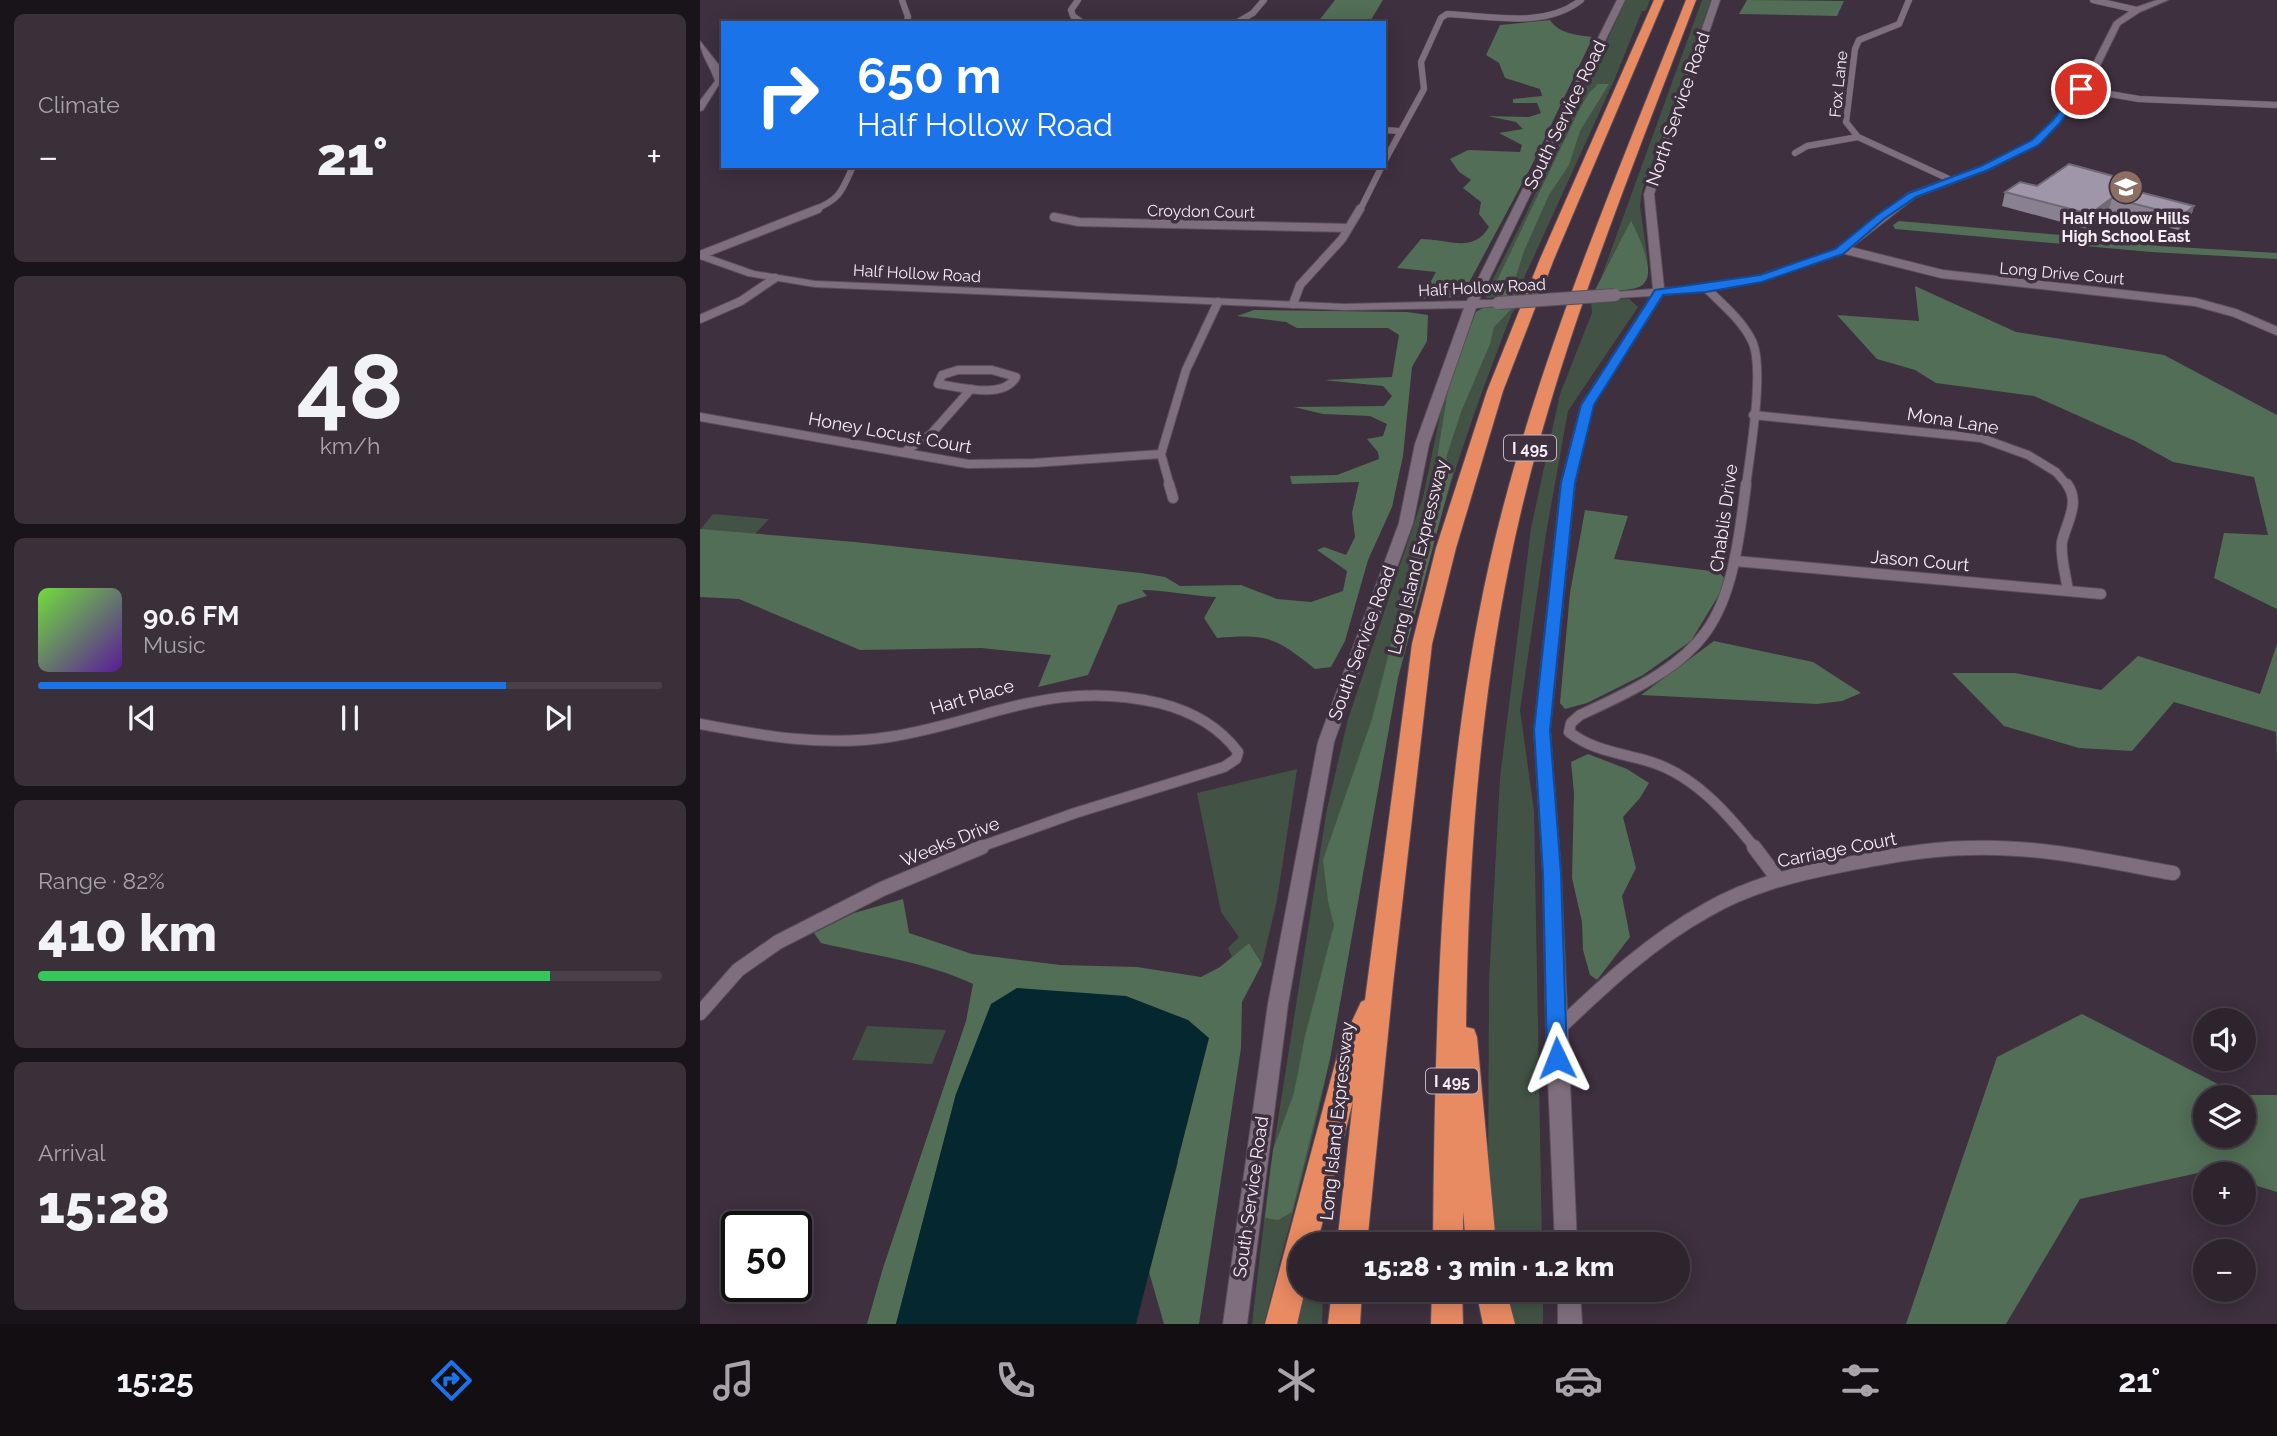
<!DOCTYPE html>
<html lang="en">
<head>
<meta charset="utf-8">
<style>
	:root { --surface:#2e242e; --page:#3a303a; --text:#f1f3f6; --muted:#a7a4aa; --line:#49414a; --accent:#1a73e8 }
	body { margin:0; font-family:Raleway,sans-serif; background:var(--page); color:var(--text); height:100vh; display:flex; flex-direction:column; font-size:26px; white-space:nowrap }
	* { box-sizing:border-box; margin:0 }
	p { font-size:23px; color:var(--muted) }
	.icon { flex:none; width:38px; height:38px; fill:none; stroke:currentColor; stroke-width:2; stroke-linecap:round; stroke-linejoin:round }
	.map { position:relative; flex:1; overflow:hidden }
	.drawer { display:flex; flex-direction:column; gap:14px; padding:14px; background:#191419; width:700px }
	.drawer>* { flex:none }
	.top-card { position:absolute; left:21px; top:21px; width:665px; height:147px; border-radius:0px; box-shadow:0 4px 18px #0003,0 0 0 2px var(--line); background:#1a73e8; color:#fff; overflow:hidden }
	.buttons { position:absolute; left:1493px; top:1008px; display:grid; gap:14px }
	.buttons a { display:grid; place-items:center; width:63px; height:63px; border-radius:50%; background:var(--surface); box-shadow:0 4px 18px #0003,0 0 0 2px var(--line); font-size:35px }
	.speed { position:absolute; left:21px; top:1211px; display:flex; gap:14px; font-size:35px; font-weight:700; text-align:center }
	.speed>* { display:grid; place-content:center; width:91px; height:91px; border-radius:50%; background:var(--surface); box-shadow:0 4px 18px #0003,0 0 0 2px var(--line); line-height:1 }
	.speed .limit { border:4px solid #111; border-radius:10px; background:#fff; color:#111 }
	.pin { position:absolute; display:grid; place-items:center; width:60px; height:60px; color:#fff; margin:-30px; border:4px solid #fff; border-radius:50%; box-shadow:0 2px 7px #0007 }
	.me { position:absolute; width:77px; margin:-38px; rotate:358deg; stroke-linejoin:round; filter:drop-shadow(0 0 5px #0008) }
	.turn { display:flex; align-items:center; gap:24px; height:147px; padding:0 21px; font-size:32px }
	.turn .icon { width:91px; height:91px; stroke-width:2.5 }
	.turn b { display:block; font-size:49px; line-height:60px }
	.big { font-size:52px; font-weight:800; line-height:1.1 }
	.drawer .tile { flex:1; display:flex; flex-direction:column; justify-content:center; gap:10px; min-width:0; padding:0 24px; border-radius:10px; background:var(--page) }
	.drawer .dial { align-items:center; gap:0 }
	.dial b { font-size:91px; line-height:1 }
	.song { display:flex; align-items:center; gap:21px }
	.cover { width:84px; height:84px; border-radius:10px; background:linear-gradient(135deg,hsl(100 70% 55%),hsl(270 70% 35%)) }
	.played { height:7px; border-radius:4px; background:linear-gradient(90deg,var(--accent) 75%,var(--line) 75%) }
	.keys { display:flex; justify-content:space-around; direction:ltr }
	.heat { display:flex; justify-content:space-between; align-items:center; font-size:38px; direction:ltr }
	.charge { height:10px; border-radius:5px; background:linear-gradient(90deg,#34c759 82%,var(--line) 0) }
	.trip { position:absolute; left:588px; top:1232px; width:402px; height:70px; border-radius:35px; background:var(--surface); box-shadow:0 4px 18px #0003,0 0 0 2px var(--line); font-weight:800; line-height:70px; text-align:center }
	.tabs { display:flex; height:112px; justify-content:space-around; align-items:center; background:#120e12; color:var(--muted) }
	.tabs .icon { width:49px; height:49px }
	.tabs .on { color:var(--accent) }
	.tabs b { font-size:32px; color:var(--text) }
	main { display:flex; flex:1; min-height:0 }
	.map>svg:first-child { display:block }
	.green { fill:#425345 }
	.forest { fill:#526e56; fill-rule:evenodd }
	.water { fill:#05272f }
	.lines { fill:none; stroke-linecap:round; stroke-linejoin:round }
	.street-far3-casing { stroke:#5b4f5b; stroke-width:7 }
	.street-far2-casing { stroke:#5b4f5b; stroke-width:10 }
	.street-far1-casing { stroke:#5b4f5b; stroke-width:12 }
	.street-casing { stroke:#5b4f5b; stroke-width:16 }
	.secondary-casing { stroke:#5b4f5b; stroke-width:2 }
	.highway-casing { stroke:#5b4f5b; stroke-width:2 }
	.street-far3 { stroke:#7f6f7e; stroke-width:6 }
	.street-far2 { stroke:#7f6f7e; stroke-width:8 }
	.street-far1 { stroke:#7f6f7e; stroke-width:10 }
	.street { stroke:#7f6f7e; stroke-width:14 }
	.secondary { fill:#7f6f7e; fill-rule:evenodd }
	.highway { fill:#e88a62; fill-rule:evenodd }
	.secondary-bridge-casing { stroke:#5b4f5b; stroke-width:14; stroke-linecap:butt }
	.secondary-bridge { stroke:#7f6f7e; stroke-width:12 }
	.wall { fill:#898191 }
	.shaded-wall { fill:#6f6976 }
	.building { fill:#9f96a9; stroke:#6f6976; stroke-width:2 }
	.route { fill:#1a73e8; stroke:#114b97; stroke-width:2 }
	.labels { text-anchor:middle; stroke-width:7; stroke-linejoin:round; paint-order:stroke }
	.far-street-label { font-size:16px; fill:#f6ecf5; stroke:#3e303e }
	.far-poi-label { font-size:16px; font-weight:bold; fill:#f6ecf5; stroke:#3e303e }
	.shield { fill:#3e303e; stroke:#bfb4be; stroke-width:2 }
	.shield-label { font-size:16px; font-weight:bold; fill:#f6ecf5 }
	.street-label { font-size:18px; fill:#f6ecf5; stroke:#3e303e }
</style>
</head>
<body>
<main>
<section class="drawer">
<div class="tile"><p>Climate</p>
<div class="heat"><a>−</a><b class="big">21°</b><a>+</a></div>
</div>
<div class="tile dial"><b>48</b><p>km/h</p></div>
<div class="tile">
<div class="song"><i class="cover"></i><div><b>90.6 FM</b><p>Music</p></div></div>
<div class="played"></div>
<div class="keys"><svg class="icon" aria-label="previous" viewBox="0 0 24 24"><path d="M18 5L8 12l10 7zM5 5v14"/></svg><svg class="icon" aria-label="pause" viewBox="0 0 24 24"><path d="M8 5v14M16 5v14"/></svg><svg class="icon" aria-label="next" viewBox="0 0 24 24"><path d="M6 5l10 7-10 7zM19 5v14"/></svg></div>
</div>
<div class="tile"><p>Range · 82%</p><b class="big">410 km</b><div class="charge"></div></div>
<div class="tile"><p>Arrival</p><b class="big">15:28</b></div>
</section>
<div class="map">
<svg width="1577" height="1324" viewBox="0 0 1577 1324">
	<rect width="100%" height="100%" fill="#3e303e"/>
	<!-- green -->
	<path class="green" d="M926 0H950L946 11H942L916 76 824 278 822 297 786 298 785 295 825 216Z
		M1002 0H1011L942 191 940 206 948 262 931 220 901 278Z
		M929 299 938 307 868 411 846 534 820 710 834 811 842 1244H790L788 1200 789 982 800 778 831 528 860 394 892 313 891 300Z
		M819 305 812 313C765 431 727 552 698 676 670 802 655 930 630 1057 613 1146 586 1235 564 1324H552L570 1170 627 809 648 719 723 497 747 382 776 312 783 308Z
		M13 514 69 519 54 535 0 530Z
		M597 769 577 900 562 964 549 943 532 957 528 948 539 937 521 912 497 793Z
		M167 1026 246 1030 232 1064 152 1060Z
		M602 1290H623L622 1324H594Z
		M801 1290H843V1324H808Z"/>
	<!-- forest -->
	<path class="forest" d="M635 0H683L669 23H617Z
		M1047 0 1144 1 1137 16 1039 14Z
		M850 20C859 34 877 35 893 37L831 167 764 292 758 297 721 299 736 272 697 268 721 239C748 239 773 254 789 227L779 214 781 202 763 188 771 180 759 172 750 159 768 150 820 152 822 145 799 133 823 129 816 122 788 116 829 117 841 113 837 103H813V99L842 96 840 89 805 78 799 63 786 55 800 25Z
		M898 84H909L880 131 869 165 849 195 824 251 813 286 822 297 790 295 878 112 889 93Z
		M931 220C937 234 961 277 939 287 927 292 908 290 894 292Z
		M1199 221 1384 237 1460 246 1577 253V259L1451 252 1195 229 1193 225Z
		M1215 286 1316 332 1464 355 1577 415V609L1514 578 1524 533 1568 535 1554 477 1473 462 1435 441 1334 396 1236 383 1215 370 1177 359 1137 315 1219 321Z
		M815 305 794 327 790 344 761 412 746 458 753 472 698 678 630 1059 592 1212 578 1220 565 1218 573 1150 594 1093 605 1036 634 925 628 901 623 860 672 719 694 633 717 568 711 553 731 496 749 384 776 312 783 308Z
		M554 310 707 312 728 315 727 341 712 367 703 456 692 507 668 560 645 641 631 667 615 669C575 637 568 634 517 638L504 618 516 597C491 596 466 590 442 590L447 596 418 605 388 675 338 687 351 655 281 648 160 650 39 599 0 597V529L155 542 441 573 465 577 480 586 541 585 577 599 611 602 643 591 647 571 617 550 624 547 646 555 655 537 652 513 659 482 592 484 590 476 637 475 679 459 678 452 667 439 683 436 687 424 670 416 623 414 594 407 684 406 692 396 683 386 623 380 692 377 699 335 688 328H597L586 322 537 316Z
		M885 510 928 516 914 559 1019 572 1025 579 1020 593 991 641 943 675 887 703 865 709 860 703 870 593Z
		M1014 641 1113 662 1161 693 1142 701 1117 704 941 695Z
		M1577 644V761L1576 732 1474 702 1432 751 1379 748 1304 726 1252 673H1315L1401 690 1438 656 1560 694Z
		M888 754 927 769 949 783 940 798 923 817 936 868 922 896 930 937 897 980 890 975 883 950 882 922 872 878 874 793 871 762Z
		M203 899 209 933 272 954 360 965 437 967 501 977 520 967 549 943 562 964 542 1002 541 1048 499 1324H464L449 1272 478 1162 256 1094 196 1324H167L183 1268 266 1021 273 984C227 962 171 955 121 943L114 933 154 913Z
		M1382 1014 1539 1095H1577V1192L1544 1182V1174H1517L1507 1171 1380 1199 1306 1324H1206L1297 1057ZM1505 1097H1544V1136H1505Z"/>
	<!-- water -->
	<path class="water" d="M317 988 426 996 488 1020 509 1038 436 1324H196L256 1094 291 1004Z"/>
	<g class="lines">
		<!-- street-far3 casing -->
		<g class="street-far3-casing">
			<path id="street-far3" d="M202 0 208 17 206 23
				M378 0 371 10 373 16 383 23
				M1209 0 1199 24 1159 40 1155 49 1146 122 1158 137 1251 180
				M1393 0 1437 10
				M536 23 553 13 564 0
				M1381 89 1439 99 1577 105
				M684 130 699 131
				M1095 153 1107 146 1158 137
				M684 162 724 89 721 62 741 18 747 14C790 16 845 29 881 0
				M113 210C140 200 142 191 153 166
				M660 210 682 166"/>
		</g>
		<!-- street-far2 casing -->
		<g class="street-far2-casing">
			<path id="street-far2" d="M354 217 379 222 648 228
				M1142 249 1242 274 1495 302 1535 313 1577 331
				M0 255 118 209
				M1006 288C1022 304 1042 320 1052 341 1065 368 1050 454 1046 486
				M593 304 600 285 642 239 660 209
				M0 319 41 301 75 278
				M258 370H292L316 377C303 400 260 387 238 384L242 375Z
				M1053 415 1281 438 1328 455 1356 472 1368 486
				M0 417 268 464 334 463 461 454
				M204 452 231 434 271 389
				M470 486 461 454 486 370 518 302"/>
		</g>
		<!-- street-far1 casing -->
		<g class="street-far1-casing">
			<path id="street-far1" d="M469 484 473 498
				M1046 484C1029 628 1013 655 880 715L871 723 869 732C893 751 922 753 951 762 995 776 1027 813 1055 848
				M1367 484C1381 503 1366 523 1362 542 1360 556 1366 576 1368 591
				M1035 561 1401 594
				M0 724C63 736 125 747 189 737 290 721 351 678 459 703 491 711 518 725 538 752L536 759 524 767 375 813 277 848
				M1251 848H1306"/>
		</g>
		<!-- street casing -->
		<g class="street-casing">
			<path id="street" d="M1054 847 1078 879
				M0 1013 38 970 78 942 182 889 282 847
				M858 1029C904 985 951 941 1007 910 1048 886 1095 874 1142 865 1184 857 1225 849 1268 848 1337 845 1406 861 1473 873"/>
		</g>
		<!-- secondary casing -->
		<g class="secondary-casing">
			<path id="secondary" d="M917 0H925L779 300H798L804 303 798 306 776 308 729 444 713 523 634 742 588 1004 547 1324H523L568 1004 618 742 699 523 715 444 764 308 645 310 115 287 48 276 0 259V252L54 271 115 281 645 304 767 301Z
				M1012 0H1020L954 194 964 288 1006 285 1060 275 1135 250 1208 193 1282 166 1332 141 1353 120 1387 75 1414 22 1434 8 1457 0H1468L1440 12 1420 25 1395 76 1359 124 1338 145 1288 170 1216 197 1143 254 1062 281 1006 291 963 295 893 405 875 483 850 730 861 874 877 1244H855L846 1031 843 874 834 730 861 483 881 405 951 296 915 298 909 295 915 292 953 289 944 194Z
				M0 41 19 65 23 78 3 110 0 111V101L15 81C11 67 0 54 0 41Z
				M858 1290H880L882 1324H858Z"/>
		</g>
		<!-- highway casing -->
		<g class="highway-casing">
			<path id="highway" d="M954 0H964L854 259 803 391 756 548 732 644 693 984 667 1244H637L653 1101 617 1244H600V1290H605L597 1324H565L639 1049 661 1002 665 1000 712 644 736 548 787 391 840 259Z
				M986 0H996C926 185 848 371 809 566 778 718 768 872 766 1027L774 1029 777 1037 796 1244H766L763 1211V1244H733C735 1018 740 786 789 565 833 370 913 185 986 0Z
				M632 1290H662L660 1324H628Z
				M732 1290H762L763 1324H731Z
				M776 1290H806L815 1324H783Z"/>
		</g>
		<!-- street-far3 -->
		<use href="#street-far3" class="street-far3"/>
		<!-- street-far2 -->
		<use href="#street-far2" class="street-far2"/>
		<!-- street-far1 -->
		<use href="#street-far1" class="street-far1"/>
		<!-- street -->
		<use href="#street" class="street"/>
		<!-- secondary -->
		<use href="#secondary" class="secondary"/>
		<!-- highway -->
		<use href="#highway" class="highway"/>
		<!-- secondary-bridge casing -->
		<g class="secondary-bridge-casing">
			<path id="secondary-bridge" d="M798 303 915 295"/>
		</g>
		<!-- secondary-bridge -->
		<use href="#secondary-bridge" class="secondary-bridge"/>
	</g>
	<!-- wall -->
	<path class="wall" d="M1428 180 1426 188 1494 206 1490 220 1478 230 1408 212 1387 229 1302 206 1305 192 1337 186Z"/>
	<!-- shaded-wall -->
	<path class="shaded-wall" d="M1428 180 1425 194 1420 187Z
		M1412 198 1408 212 1387 229 1390 214Z
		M1494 206 1490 220 1478 230 1482 216Z"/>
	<!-- building -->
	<path class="building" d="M1369 164 1428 180 1420 187 1494 206 1482 216 1412 198 1390 214 1305 192 1320 182 1337 186Z"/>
	<!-- route -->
	<path class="route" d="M1377 88 1385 89 1359 124 1339 145 1288 170 1216 197 1184 219 1143 254 1062 282 1006 292 963 295 894 405 875 483 850 730 861 874 867 1058 864 1063 857 1066 850 1063 847 1058 843 874 834 730 861 483 881 405 955 290 1060 275 1135 249 1177 215 1209 193 1281 166 1332 140 1353 120Z"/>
	<!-- icons -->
	<defs>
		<g id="school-disc" transform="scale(1.75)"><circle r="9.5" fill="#8d6e63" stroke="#3e303e"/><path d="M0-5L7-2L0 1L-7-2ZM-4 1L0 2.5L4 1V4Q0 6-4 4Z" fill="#fff"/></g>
	</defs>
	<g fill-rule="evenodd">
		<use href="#school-disc" x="1426" y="187"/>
	</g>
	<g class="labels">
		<!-- far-street labels -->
		<g class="far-street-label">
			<text transform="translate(1138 84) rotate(-84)" y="6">Fox Lane</text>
			<text transform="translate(501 211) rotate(1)" y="6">Croydon Court</text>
			<text transform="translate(217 273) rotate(3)" y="6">Half Hollow Road</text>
			<text transform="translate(1362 273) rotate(5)" y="6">Long Drive Court</text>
			<text transform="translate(782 287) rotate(-3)" y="6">Half Hollow Road</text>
		</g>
		<!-- far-poi labels -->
		<g class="far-poi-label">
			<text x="1426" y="224">Half Hollow Hills<tspan x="1426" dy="18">High School East</tspan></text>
		</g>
		<!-- shield labels -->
		<g class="shield">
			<rect x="804" y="435.5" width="52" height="25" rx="5"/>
			<rect x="726" y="1068.5" width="52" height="25" rx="5"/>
		</g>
		<g class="shield-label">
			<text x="830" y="454">I 495</text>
			<text x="752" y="1087">I 495</text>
		</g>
		<!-- street labels -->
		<g class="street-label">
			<text transform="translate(978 109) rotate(-71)" y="6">North Service Road</text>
			<text transform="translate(865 115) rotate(-64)" y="6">South Service Road</text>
			<text transform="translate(1253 421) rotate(9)" y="6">Mona Lane</text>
			<text transform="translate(190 433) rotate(10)" y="6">Honey Locust Court</text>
			<text transform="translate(1024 518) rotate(-82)" y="6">Chablis Drive</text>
			<text transform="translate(718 557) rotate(-76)" y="6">Long Island Expressway</text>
			<text transform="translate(1220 561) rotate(5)" y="6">Jason Court</text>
			<text transform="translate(662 643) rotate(-70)" y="6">South Service Road</text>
			<text transform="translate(272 697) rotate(-16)" y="6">Hart Place</text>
			<text transform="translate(250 842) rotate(-22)" y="6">Weeks Drive</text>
			<text transform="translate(1137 850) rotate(-11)" y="6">Carriage Court</text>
			<text transform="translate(637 1121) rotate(-84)" y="6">Long Island Expressway</text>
			<text transform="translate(551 1197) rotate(-82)" y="6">South Service Road</text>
		</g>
	</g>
</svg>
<div class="buttons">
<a><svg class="icon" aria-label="sound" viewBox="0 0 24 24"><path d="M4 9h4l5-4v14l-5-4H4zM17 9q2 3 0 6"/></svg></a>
<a><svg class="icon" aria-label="layers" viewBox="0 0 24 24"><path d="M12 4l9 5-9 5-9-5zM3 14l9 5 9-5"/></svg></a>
<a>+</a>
<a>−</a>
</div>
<div class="speed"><div class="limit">50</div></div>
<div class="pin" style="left:1381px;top:89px;background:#d93025"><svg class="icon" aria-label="arrive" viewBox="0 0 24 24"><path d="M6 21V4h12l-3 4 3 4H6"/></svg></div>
<svg class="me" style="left:857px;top:1058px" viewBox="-20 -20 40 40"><path d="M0-17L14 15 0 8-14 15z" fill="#1a73e8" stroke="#fff" stroke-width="4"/></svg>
<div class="trip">15:28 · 3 min · 1.2 km</div>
<div class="top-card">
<div class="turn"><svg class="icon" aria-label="right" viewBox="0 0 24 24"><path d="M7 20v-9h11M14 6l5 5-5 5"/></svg><div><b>650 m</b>Half Hollow Road</div></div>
</div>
</div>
</main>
<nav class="tabs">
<b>15:25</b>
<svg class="icon on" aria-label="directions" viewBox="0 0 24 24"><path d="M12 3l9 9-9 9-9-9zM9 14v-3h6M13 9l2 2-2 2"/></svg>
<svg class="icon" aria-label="music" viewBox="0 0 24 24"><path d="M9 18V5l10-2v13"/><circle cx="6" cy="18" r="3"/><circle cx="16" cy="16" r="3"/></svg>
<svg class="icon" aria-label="phone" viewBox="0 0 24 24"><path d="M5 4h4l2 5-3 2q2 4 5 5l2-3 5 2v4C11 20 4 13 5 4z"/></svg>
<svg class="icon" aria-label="climate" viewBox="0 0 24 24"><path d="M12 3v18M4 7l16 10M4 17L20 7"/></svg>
<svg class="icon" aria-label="car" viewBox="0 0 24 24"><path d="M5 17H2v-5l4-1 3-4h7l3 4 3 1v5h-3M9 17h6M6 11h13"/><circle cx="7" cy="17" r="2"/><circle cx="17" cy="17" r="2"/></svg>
<svg class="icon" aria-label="filters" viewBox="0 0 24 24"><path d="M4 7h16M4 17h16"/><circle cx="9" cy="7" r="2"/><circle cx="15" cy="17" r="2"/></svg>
<b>21°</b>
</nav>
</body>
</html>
